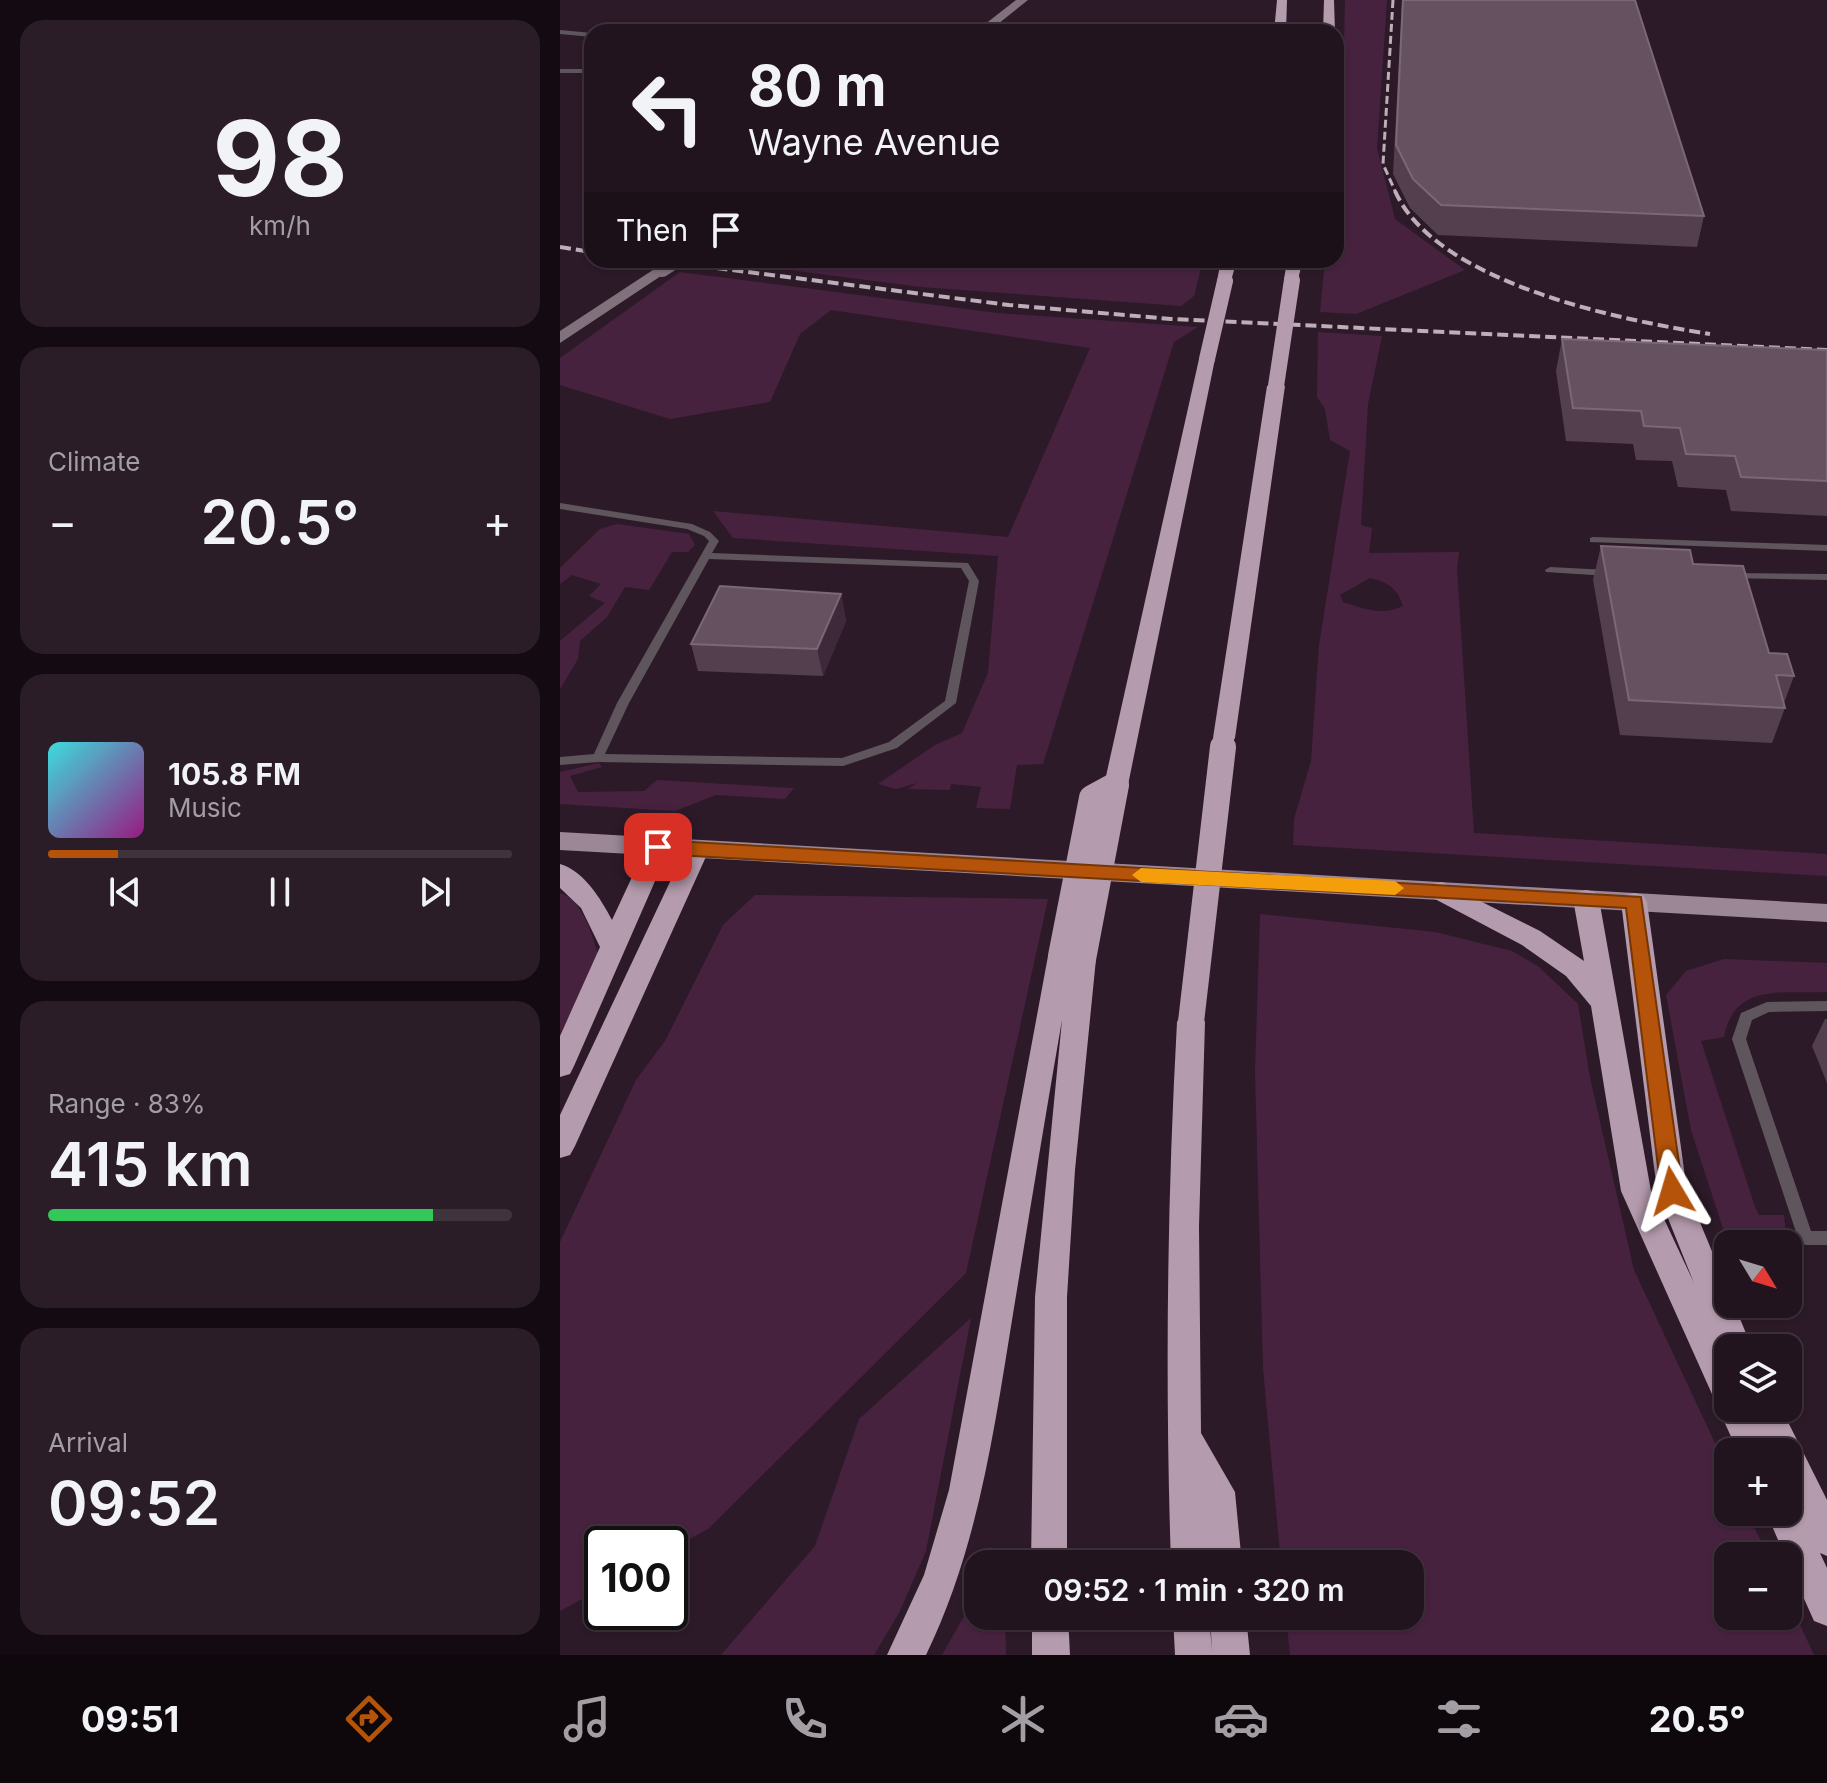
<!DOCTYPE html>
<html lang="en">
<head>
<meta charset="utf-8">
<style>
	:root { --surface:#22141f; --page:#2a1d28; --text:#f1f3f6; --muted:#a29ea4; --line:#3f333d; --accent:#b45309 }
	body { margin:0; font-family:Inter,sans-serif; background:var(--page); color:var(--text); height:100vh; display:flex; flex-direction:column; font-size:30px; white-space:nowrap }
	* { box-sizing:border-box; margin:0 }
	p { font-size:26px; color:var(--muted) }
	.icon { flex:none; width:44px; height:44px; fill:none; stroke:currentColor; stroke-width:2; stroke-linecap:round; stroke-linejoin:round }
	.map { position:relative; flex:1; overflow:hidden }
	.details { display:flex; flex-direction:column; gap:20px; padding:20px; background:#130b11; width:560px }
	.details>* { flex:none }
	.banner { position:absolute; left:24px; top:24px; width:760px; height:244px; border-radius:24px; box-shadow:0 2px 6px #0004,0 0 0 2px var(--line); background:#22141f; color:var(--text); overflow:hidden }
	.needle { width:52px; rotate:128deg }
	.controls { position:absolute; left:1154px; top:1230px; display:grid; gap:16px }
	.controls a { display:grid; place-items:center; width:88px; height:88px; border-radius:16px; background:var(--surface); box-shadow:0 2px 6px #0004,0 0 0 2px var(--line); font-size:40px }
	.speed { position:absolute; left:24px; top:1526px; display:flex; gap:16px; font-size:40px; font-weight:700; text-align:center }
	.speed>* { display:grid; place-content:center; width:104px; height:104px; border-radius:50%; background:var(--surface); box-shadow:0 2px 6px #0004,0 0 0 2px var(--line); line-height:1 }
	.speed .limit { border:4px solid #111; border-radius:12px; background:#fff; color:#111 }
	.pin { position:absolute; display:grid; place-items:center; width:68px; height:68px; color:#fff; margin:-34px; border-radius:16px; box-shadow:0 4px 12px #0006 }
	.me { position:absolute; width:88px; margin:-44px; rotate:353deg; stroke-linejoin:round; filter:drop-shadow(0 0 6px #0008) }
	.turn { display:flex; align-items:center; gap:28px; height:168px; padding:0 32px; font-size:36px }
	.turn .icon { width:104px; height:104px; stroke-width:2.5 }
	.turn b { display:block; font-size:56px; line-height:68px }
	.then { display:flex; align-items:center; height:76px; padding:0 32px; background:#0003; gap:16px; font-size:30px }
	.big { font-size:60px; font-weight:600; line-height:1.1 }
	.details .widget { flex:1; display:flex; flex-direction:column; justify-content:center; gap:12px; min-width:0; padding:0 28px; border-radius:24px; background:var(--page) }
	.details .dial { align-items:center; gap:0 }
	.dial b { font-size:104px; line-height:1 }
	.song { display:flex; align-items:center; gap:24px }
	.cover { width:96px; height:96px; border-radius:12px; background:linear-gradient(135deg,hsl(180 70% 55%),hsl(310 70% 35%)) }
	.played { height:8px; border-radius:4px; background:linear-gradient(90deg,var(--accent) 15%,var(--line) 15%) }
	.keys { display:flex; justify-content:space-around; direction:ltr }
	.heat { display:flex; justify-content:space-between; align-items:center; font-size:44px; direction:ltr }
	.charge { height:12px; border-radius:6px; background:linear-gradient(90deg,#34c759 83%,var(--line) 0) }
	.trip { position:absolute; left:404px; top:1550px; width:460px; height:80px; border-radius:24px; background:var(--surface); box-shadow:0 2px 6px #0004,0 0 0 2px var(--line); font-weight:600; line-height:80px; text-align:center }
	.tab-bar { display:flex; height:128px; justify-content:space-around; align-items:center; background:#0e080c; color:var(--muted) }
	.tab-bar .icon { width:56px; height:56px }
	.tab-bar .selected { color:var(--accent) }
	.tab-bar b { font-size:36px; color:var(--text) }
	main { display:flex; flex:1; min-height:0 }
	.map>svg:first-child { display:block }
	.green { fill:#47223f; fill-rule:evenodd }
	.lines { fill:none; stroke-linecap:round; stroke-linejoin:round }
	.lane { fill:#5f555c; fill-rule:evenodd }
	.secondary { fill:#81717d; fill-rule:evenodd }
	.primary { fill:#9c8796; fill-rule:evenodd }
	.highway { fill:#b49bad; fill-rule:evenodd }
	.rail-far1 { stroke:#bdaeb9; stroke-width:3; stroke-dasharray:8 4; stroke-linecap:butt }
	.rail { stroke:#bdaeb9; stroke-width:4; stroke-dasharray:11 5; stroke-linecap:butt }
	.secondary-bridge { stroke:#81717d; stroke-width:16 }
	.highway-bridge-far2 { stroke:#b49bad; stroke-width:16 }
	.highway-bridge-far1 { stroke:#b49bad; stroke-width:20 }
	.highway-bridge { stroke:#b49bad; stroke-width:26 }
	.wall { fill:#543f4f }
	.shaded-wall { fill:#3d2939 }
	.building { fill:#655160; stroke:#7b6876; stroke-width:2 }
	.route { fill:#b45309; stroke:#753606; stroke-width:2 }
	.slow { fill:#f59e0b }
</style>
</head>
<body>
<main>
<section class="details">
<div class="widget dial"><b>98</b><p>km/h</p></div>
<div class="widget"><p>Climate</p>
<div class="heat"><a>−</a><b class="big">20.5°</b><a>+</a></div>
</div>
<div class="widget">
<div class="song"><i class="cover"></i><div><b>105.8 FM</b><p>Music</p></div></div>
<div class="played"></div>
<div class="keys"><svg class="icon" aria-label="previous" viewBox="0 0 24 24"><path d="M18 5L8 12l10 7zM5 5v14"/></svg><svg class="icon" aria-label="pause" viewBox="0 0 24 24"><path d="M8 5v14M16 5v14"/></svg><svg class="icon" aria-label="next" viewBox="0 0 24 24"><path d="M6 5l10 7-10 7zM19 5v14"/></svg></div>
</div>
<div class="widget"><p>Range · 83%</p><b class="big">415 km</b><div class="charge"></div></div>
<div class="widget"><p>Arrival</p><b class="big">09:52</b></div>
</section>
<div class="map">
<svg width="1267" height="1655" viewBox="0 0 1267 1655">
	<rect width="100%" height="100%" fill="#2d1a29"/>
	<!-- green -->
	<path class="green" d="M785 0H827L817 148 835 219 905 270 796 314 760 312 765 260H776V154L783 86Z
		M151 260H643L634 296 621 306 361 287Z
		M120 272 437 313 638 327 614 342 483 764 457 765 450 809 416 808 421 787 391 784 390 790 348 789 357 783 336 789 318 784 375 745 402 733 428 673 438 556 173 538 153 511 448 537 530 348 271 310 240 334 210 402 110 419 0 385V358Z
		M758 332 822 336 808 404 801 525 812 528 809 553 899 552 897 569 914 833 1267 854V876L733 845 734 819 751 761 759 645 790 451 770 440 765 409 757 397ZM810 578C827 582 838 588 843 606 823 616 804 609 783 602L780 595Z
		M57 524 129 534 135 545 128 552H112L89 590 65 587 47 617 20 641 18 659 0 689V641L45 603 29 596 41 584 12 575 0 584V568L40 529Z
		M39 763 42 767 10 776 18 792 84 791 97 780 234 788 225 799 156 795 115 811 0 804V772Z
		M0 893C24 900 31 935 39 956L0 1034Z
		M195 895 488 899 406 1273 148 1529 110 1550V1544H42V1588L0 1611V1242L76 1080 105 1041 163 925Z
		M700 914 875 932 952 951 979 967 1018 1004 1030 1078 1074 1270 1168 1471V1512H1187L1208 1556H1168V1616H1228V1599L1254 1655H730L726 1616H850V1564H721L703 1368 695 1071Z
		M1164 959 1267 963V992C1223 994 1174 982 1164 1037L1141 1041 1195 1207 1199 1215H1224L1227 1243 1168 1244 1131 1130 1106 995 1126 971Z
		M411 1318 366 1551 339 1613 314 1655H161L255 1546 299 1419Z
		M416 1595 418 1616H445L446 1655H382Z"/>
	<g class="lines">
		<!-- lane -->
		<path class="lane" d="M0 30 32 33V37L0 34Z
			M0 69H32V73H0Z
			M0 503 132 524 150 532 159 541 152 553 408 563 419 581 396 703 337 748 283 766 38 762 0 765V757L34 754 57 703 149 541 144 536 127 529 0 509ZM149 559 401 568 409 581 385 701 329 742 282 758 45 754 69 703Z
			M1033 537 1267 545V551L1030 542V538Z
			M990 567 1048 570 1053 573 1048 576 986 572 985 570Z
			M1170 573 1267 574V580L1166 578V574Z
			M1267 1001V1011L1209 1012 1192 1020 1186 1039 1251 1231H1267V1245H1246L1241 1243 1238 1238 1172 1039 1181 1013 1207 1002Z"/>
		<!-- secondary -->
		<path class="secondary" d="M456 0H468L428 32H415Z
			M102 264 110 269 107 272 0 343V331Z"/>
		<!-- primary -->
		<path class="primary" d="M0 832 1267 904V922L0 850Z"/>
		<!-- highway -->
		<path class="highway" d="M717 0H727L726 32H714Z
			M764 0H774L775 32H763Z
			M661 260H677L670 284 665 286 657 281Z
			M727 260H743L737 283H727L724 280Z
			M647 354 655 359 568 785 564 791H548L544 785 639 359Z
			M716 381 725 386 675 738 672 743H656L653 738 707 386Z
			M98 838 107 841 110 847 14 1066 10 1074 0 1077V1036L40 947 21 908 0 888V864C24 871 41 899 52 920L86 847 89 841Z
			M137 841 146 844 149 850 15 1146 10 1155 0 1158V1115L125 850 128 844Z
			M882 882 980 931 1024 961 1013 899 1017 892 1026 890 1035 892 1039 899 1091 1191 1134 1283 1097 1191 1061 902 1065 895 1074 893 1083 895 1087 902 1127 1191 1168 1290V1304H1174L1192 1348H1168V1408H1221L1267 1500V1556L1260 1553 1267 1568V1626L1254 1621 1228 1563V1556H1225L1206 1512H1228V1452H1178L1158 1408 1160 1405 1156 1403 1061 1191 1031 1006 1006 976 962 945 873 898 869 891 873 884Z
			M501 946 510 949 513 954 523 949 532 952 536 959 515 1170 507 1297V1564H471L475 1297 502 1020C485 1118 469 1216 453 1314 434 1431 418 1548 366 1655H327L364 1575 389 1490 488 956 492 949Z
			M631 1011 641 1014 645 1022 639 1226 641 1433 675 1492 682 1564H611C605 1383 607 1203 617 1022L621 1014Z
			M472 1616H508L510 1655H472Z
			M613 1616H649L652 1651 650 1616H686L690 1655H615Z"/>
		<!-- rail-far1 -->
		<path class="rail-far1" d="M833 0 823 164 836 193"/>
		<!-- rail -->
		<path class="rail" d="M835 191C876 283 1060 320 1150 334
			M0 247 32 252
			M93 260 449 305 611 319 1267 350"/>
		<!-- secondary-bridge -->
		<path class="secondary-bridge" d="M102 269 116 260"/>
		<!-- highway-bridge-far2 -->
		<path class="highway-bridge-far2" d="M647 359 665 281
			M716 386 732 280"/>
		<!-- highway-bridge-far1 -->
		<path class="highway-bridge-far1" d="M663 749 664 738"/>
		<!-- highway-bridge -->
		<path class="highway-bridge" d="M501 956 532 798 556 785
			M523 959 556 785
			M631 1022 663 747"/>
	</g>
	<!-- wall -->
	<path class="wall" d="M842 0H1075L1144 216 1137 247 878 235 850 208 833 174Z
		M1002 339 1267 350V516L1171 511 1166 490 1118 487 1112 461 1076 460 1073 444 1006 441 996 371Z
		M1041 546 1133 564 1209 653 1234 676 1224 703 1225 708 1212 743 1060 735 1033 580Z
		M281 594 286 621 263 676 138 671 131 644Z
		M1265 1019H1267V1083L1252 1046Z"/>
	<!-- shaded-wall -->
	<path class="shaded-wall" d="M281 594 286 621 263 676 257 649Z"/>
	<!-- building -->
	<path class="building" d="M843 0H1075L1144 216 881 205 853 179 836 145Z
		M1002 339 1267 350V481L1181 477 1175 456 1126 454 1120 428 1084 426 1081 411 1013 408Z
		M1041 546 1130 550 1133 564 1183 566 1209 653 1227 654 1234 676 1216 675 1225 708 1069 700Z
		M160 586 281 594 257 649 131 644Z"/>
	<!-- route -->
	<path class="route" d="M98 840 1081 897 1123 1191 1120 1198 1112 1201 1104 1198 1101 1191 1066 908 98 854 89 847Z"/>
	<!-- slow -->
	<path class="slow" d="M581 868 835 881 844 888 835 895 581 882 572 875Z"/>
</svg>
<div class="controls">
<a><svg class="needle" viewBox="-14 -14 28 28"><path d="M0-13l5 13h-10z" fill="#e53935"/><path d="M0 13l5-13h-10z" fill="#a29ea4"/></svg></a>
<a><svg class="icon" aria-label="layers" viewBox="0 0 24 24"><path d="M12 4l9 5-9 5-9-5zM3 14l9 5 9-5"/></svg></a>
<a>+</a>
<a>−</a>
</div>
<div class="speed"><div class="limit">100</div></div>
<div class="pin" style="left:98px;top:847px;background:#d93025"><svg class="icon" aria-label="arrive" viewBox="0 0 24 24"><path d="M6 21V4h12l-3 4 3 4H6"/></svg></div>
<svg class="me" style="left:1112px;top:1191px" viewBox="-20 -20 40 40"><path d="M0-17L14 15 0 8-14 15z" fill="#b45309" stroke="#fff" stroke-width="4"/></svg>
<div class="trip">09:52 · 1 min · 320 m</div>
<div class="banner">
<div class="turn"><svg class="icon" aria-label="left" viewBox="0 0 24 24"><path d="M17 20v-9H6M10 6l-5 5 5 5"/></svg><div><b>80 m</b>Wayne Avenue</div></div>
<div class="then">Then<svg class="icon" aria-label="arrive" viewBox="0 0 24 24"><path d="M6 21V4h12l-3 4 3 4H6"/></svg></div>
</div>
</div>
</main>
<nav class="tab-bar">
<b>09:51</b>
<svg class="icon selected" aria-label="directions" viewBox="0 0 24 24"><path d="M12 3l9 9-9 9-9-9zM9 14v-3h6M13 9l2 2-2 2"/></svg>
<svg class="icon" aria-label="music" viewBox="0 0 24 24"><path d="M9 18V5l10-2v13"/><circle cx="6" cy="18" r="3"/><circle cx="16" cy="16" r="3"/></svg>
<svg class="icon" aria-label="phone" viewBox="0 0 24 24"><path d="M5 4h4l2 5-3 2q2 4 5 5l2-3 5 2v4C11 20 4 13 5 4z"/></svg>
<svg class="icon" aria-label="climate" viewBox="0 0 24 24"><path d="M12 3v18M4 7l16 10M4 17L20 7"/></svg>
<svg class="icon" aria-label="car" viewBox="0 0 24 24"><path d="M5 17H2v-5l4-1 3-4h7l3 4 3 1v5h-3M9 17h6M6 11h13"/><circle cx="7" cy="17" r="2"/><circle cx="17" cy="17" r="2"/></svg>
<svg class="icon" aria-label="filters" viewBox="0 0 24 24"><path d="M4 7h16M4 17h16"/><circle cx="9" cy="7" r="2"/><circle cx="15" cy="17" r="2"/></svg>
<b>20.5°</b>
</nav>
</body>
</html>
